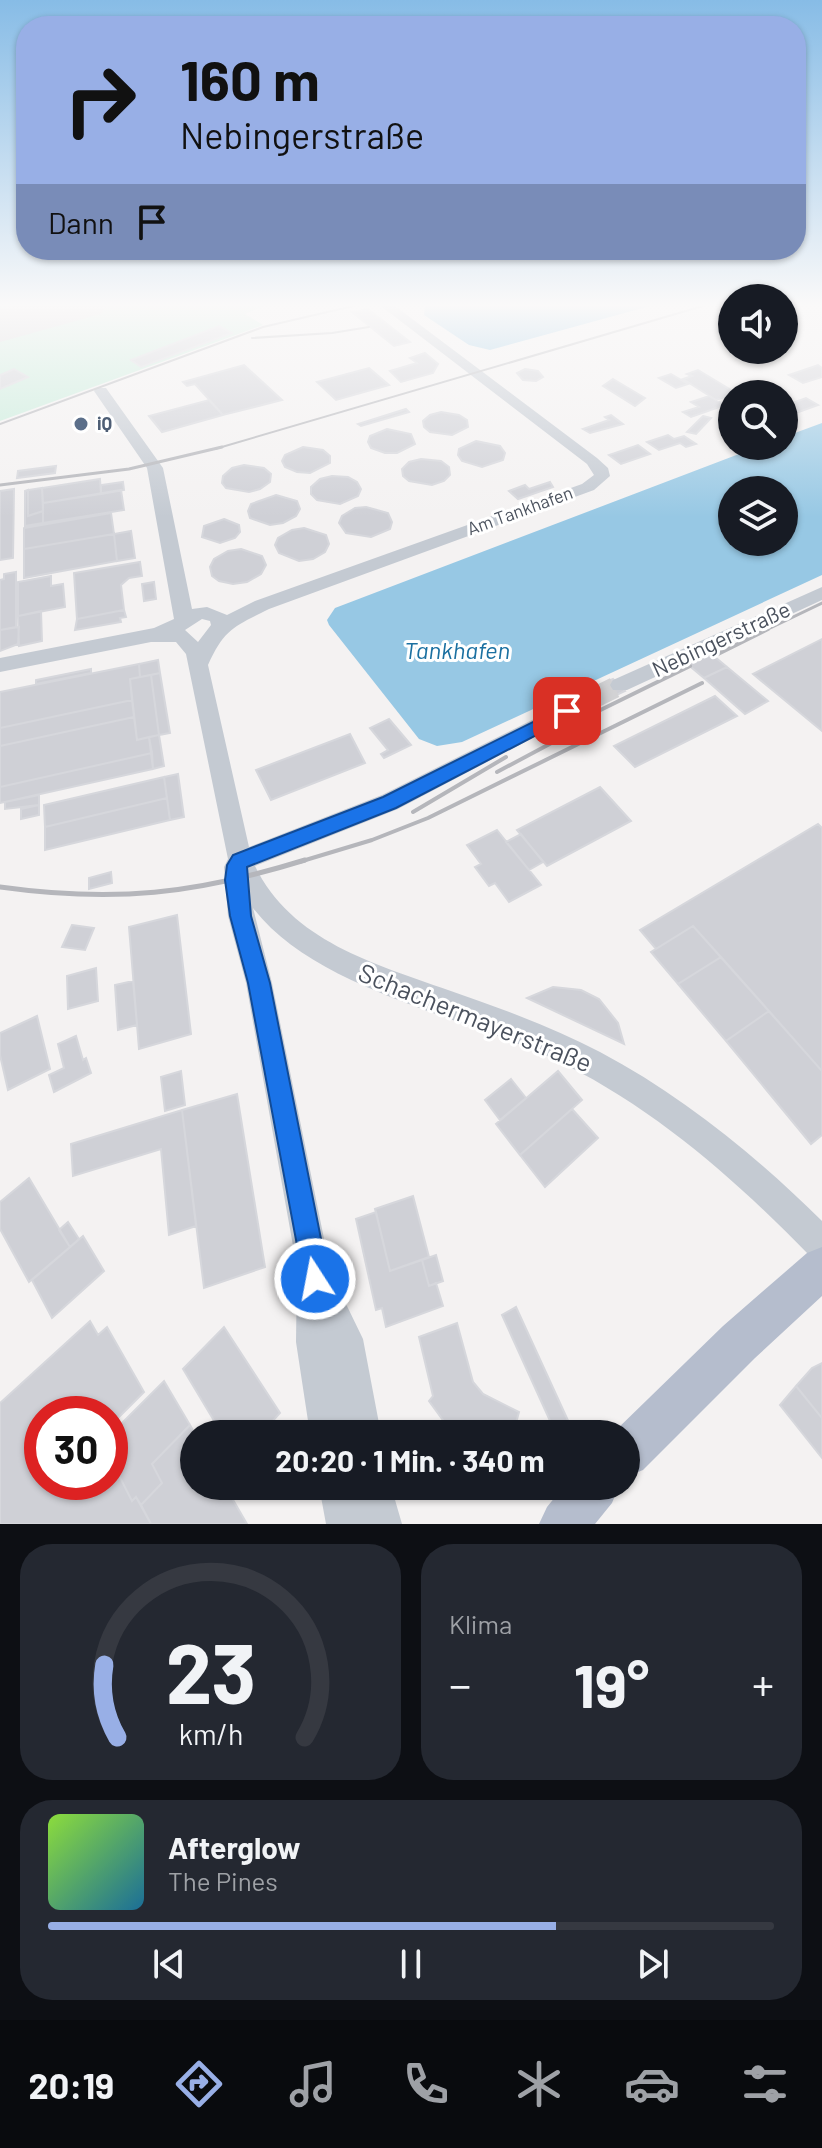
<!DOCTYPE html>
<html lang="de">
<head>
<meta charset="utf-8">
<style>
	:root { --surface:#171b24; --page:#242831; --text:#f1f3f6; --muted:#9ea1a6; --line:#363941; --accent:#98afe6 }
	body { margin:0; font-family:Barlow,sans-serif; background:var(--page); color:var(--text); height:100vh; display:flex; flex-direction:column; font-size:30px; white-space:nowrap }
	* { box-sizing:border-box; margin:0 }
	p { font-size:26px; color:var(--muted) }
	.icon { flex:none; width:44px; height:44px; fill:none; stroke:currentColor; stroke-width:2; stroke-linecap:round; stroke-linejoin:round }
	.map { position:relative; height:1524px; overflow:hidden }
	.drawer { display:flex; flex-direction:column; gap:20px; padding:20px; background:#0d0f14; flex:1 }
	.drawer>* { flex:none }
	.guide { position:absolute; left:16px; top:16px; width:790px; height:244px; border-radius:32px; box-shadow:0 2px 6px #0004; background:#98afe6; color:#111; overflow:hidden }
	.tools { position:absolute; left:718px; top:284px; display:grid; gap:16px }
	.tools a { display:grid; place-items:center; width:80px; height:80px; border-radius:50%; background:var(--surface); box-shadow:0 2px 6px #0004; font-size:40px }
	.speed { position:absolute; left:24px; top:1396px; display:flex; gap:16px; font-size:40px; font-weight:700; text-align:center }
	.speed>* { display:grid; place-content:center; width:104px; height:104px; border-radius:50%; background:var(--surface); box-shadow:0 2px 6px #0004; line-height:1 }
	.speed .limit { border:12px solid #d22; background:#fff; color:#111 }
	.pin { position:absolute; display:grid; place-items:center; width:68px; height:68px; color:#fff; margin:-34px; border-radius:16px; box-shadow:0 4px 12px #0006 }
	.me { position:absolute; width:88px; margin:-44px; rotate:349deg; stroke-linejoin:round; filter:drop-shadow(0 0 6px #0008) }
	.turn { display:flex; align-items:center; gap:28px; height:168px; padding:0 32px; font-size:36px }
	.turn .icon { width:104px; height:104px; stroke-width:2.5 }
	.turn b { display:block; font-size:56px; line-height:68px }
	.then { display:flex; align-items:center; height:76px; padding:0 32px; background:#0003; gap:16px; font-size:30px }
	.big { font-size:60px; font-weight:700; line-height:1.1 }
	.drawer .card { flex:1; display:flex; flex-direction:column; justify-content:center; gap:12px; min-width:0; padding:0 28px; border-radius:32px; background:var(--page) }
	.drawer .dial { align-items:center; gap:0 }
	.dial svg { height:208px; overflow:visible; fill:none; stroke:var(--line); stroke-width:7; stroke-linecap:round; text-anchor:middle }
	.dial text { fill:var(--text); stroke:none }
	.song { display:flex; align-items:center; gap:24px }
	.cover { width:96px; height:96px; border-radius:12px; background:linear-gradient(135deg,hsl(90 70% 55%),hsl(200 70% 35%)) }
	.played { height:8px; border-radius:4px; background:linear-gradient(90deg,var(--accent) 70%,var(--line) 70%) }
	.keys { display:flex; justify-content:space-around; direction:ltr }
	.heat { display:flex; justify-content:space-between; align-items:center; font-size:44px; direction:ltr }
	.drawer .tiles { flex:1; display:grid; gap:20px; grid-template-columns:1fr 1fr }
	.card:last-child { grid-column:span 2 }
	.trip { position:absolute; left:180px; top:1420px; width:460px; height:80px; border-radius:40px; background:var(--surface); box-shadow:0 2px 6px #0004; font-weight:700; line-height:80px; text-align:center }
	.menu { display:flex; height:128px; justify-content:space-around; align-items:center; background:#090b0e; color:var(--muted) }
	.menu .icon { width:56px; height:56px }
	.menu .current { color:var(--accent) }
	.menu b { font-size:36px; color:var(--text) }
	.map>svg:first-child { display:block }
	.green { fill:#c6ecda }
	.water { fill:#97c8e4; fill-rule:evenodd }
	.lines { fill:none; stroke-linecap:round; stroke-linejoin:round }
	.runway { fill:#d4d4d6; fill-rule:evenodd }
	.building { fill:#cfd0d6; stroke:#d6d7dc; stroke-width:2 }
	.minor-tunnel { stroke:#d2d2d4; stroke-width:21; stroke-dasharray:21 11; stroke-linecap:butt }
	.minor { fill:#c4cad2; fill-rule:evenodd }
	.major { fill:#b5bdcd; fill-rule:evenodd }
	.rail-far3 { stroke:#b5b6bb; stroke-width:2 }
	.rail-far2 { stroke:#b5b6bb; stroke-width:3 }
	.rail-far1 { stroke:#b5b6bb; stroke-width:4 }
	.rail { stroke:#b5b6bb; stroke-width:5 }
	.route { fill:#1a73e8; stroke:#114b97; stroke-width:2 }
	.service-dot { fill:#5c6f8a; stroke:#fff; stroke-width:3 }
	.labels { text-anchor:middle; stroke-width:6; stroke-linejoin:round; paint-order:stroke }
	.far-service-label { font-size:18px; font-weight:bold; fill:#4e5e75; stroke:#fff; text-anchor:start }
	.far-street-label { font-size:18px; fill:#4b525e; stroke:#fff }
	.street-label { font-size:22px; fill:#4b525e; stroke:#fff }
	.water-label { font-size:24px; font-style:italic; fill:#1b70a1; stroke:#fff }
	.near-street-label { font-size:26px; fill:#4b525e; stroke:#fff }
</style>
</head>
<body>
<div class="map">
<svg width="822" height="1524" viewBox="0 0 822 1524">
	<rect width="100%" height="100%" fill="#f4f2f2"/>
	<!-- green -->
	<path class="green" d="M0 303H270L245 314 263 325 0 421Z"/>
	<!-- water -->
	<path class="water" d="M438 303H661L490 350 469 345 424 315 425 307Z
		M822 423V575L462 742 437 746 419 739 329 625 327 620 335 608 760 446H784V437ZM732 490H784V542H732Z"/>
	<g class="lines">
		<!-- runway -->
		<path class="runway" d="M23 303H109L101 314 0 342V309Z"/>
	</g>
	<!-- building -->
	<path class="building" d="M368 309 410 342 394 346 352 312Z
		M219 326 232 333 141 367 131 360Z
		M425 353 438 364 433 373 401 382 390 371 417 363 410 358Z
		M244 365 282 400 223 415 195 384 187 386 183 382Z
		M818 365 822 368V377L803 383 789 375Z
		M369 368 389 385 336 400 317 382Z
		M14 369 28 377 0 389V375Z
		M525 369 538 371 543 377 536 381 523 380 517 373Z
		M698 370 736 393 716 400 683 379 692 376 687 374Z
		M671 374 688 384 676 388 659 378Z
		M613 379 645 398 635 406 603 386Z
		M709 396 725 405 691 417 683 412 699 407 691 402Z
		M806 398 818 405 793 414 784 413V406Z
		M209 400 223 415 162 432 149 416Z
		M406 409 409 412 361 426 358 424Z
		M441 412 459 415 467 420 468 427 452 435 430 432 424 427 423 421 430 415Z
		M611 415 623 424 590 433 583 429 609 420 605 417Z
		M703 416 711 418 696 434 687 432Z
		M387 429 411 434 415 444 397 453H385L371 448 368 442 370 436Z
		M668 435 674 439 684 436 696 444 686 447 680 443 659 450 647 442Z
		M476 441 500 446 505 453 503 460 482 467 462 461 458 455 459 449Z
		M638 445 650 454 621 464 609 455Z
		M303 447 323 450 330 456V463L310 473 297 472 285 467 282 461 285 455Z
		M421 459 441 461 449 467 450 475 444 481 432 485 409 481 403 476 402 469 409 462Z
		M244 465 264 468 271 474 270 482 260 489 249 492 226 488 222 483 223 476 232 468Z
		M56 466 55 473 17 478 18 471Z
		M332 476 348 477 357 482 361 489 358 496 340 504 317 500 311 494V487L320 479Z
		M100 479 101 494 43 503 42 488Z
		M123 482 124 490 101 494V485Z
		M550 482 553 487 518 499 509 491 525 485 529 489Z
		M42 488 43 511 28 516V490Z
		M14 489 13 558 0 560V491Z
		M28 490V516L43 511V523L25 526V491Z
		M121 490 124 510 43 523V503Z
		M276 495 297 501 300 509 296 516 283 523 270 525 250 518 248 511 251 504Z
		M366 507 388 513 392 522 390 529 371 537 346 533 339 523 342 516 355 508Z
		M111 513 114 534 24 549V528Z
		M224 519 239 525 240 532 235 538 220 543 202 537 204 526Z
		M304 528 326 535 329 544 325 552 313 559 299 561 279 553 275 545 278 538 292 530Z
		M131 531 135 558 117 561 114 534Z
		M114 534 117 561 24 578V549Z
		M241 549 262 556 266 565 261 574 247 582 233 584 219 581 212 576 210 567 214 559 228 551Z
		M140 562 142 576 129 578 121 585 124 610 77 619 74 573Z
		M16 572V627L0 630V580L4 579V574Z
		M51 576V586L63 584 65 607 18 616V582Z
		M154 582 156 599 144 601 142 584Z
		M124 610 126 617 120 618 121 622 75 630 77 619Z
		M41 611 42 641 19 646 18 616Z
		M19 627 18 644 0 651V630Z
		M822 639V731L753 674Z
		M709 652 727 667 704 678 686 663Z
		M158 660 160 673 140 677 139 664Z
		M139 664 140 677 130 679 132 700 0 728V692Z
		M727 667 768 701 745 714 704 678Z
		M91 669V673L36 684V680Z
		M160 673 170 733 159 735 151 675Z
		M151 675 159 735 137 740 130 679Z
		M613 679 625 691 572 716 560 703Z
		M715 696 737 716 635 767 614 746Z
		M132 700 134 717 0 746V728Z
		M134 717 137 740 149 737 152 753 0 787V746Z
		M389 719 411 745 384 758 381 754 388 750 370 728Z
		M350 734 365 763 271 800 256 770Z
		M159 735 164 766 153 769 149 737Z
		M152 753 153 769 0 803V787Z
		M178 774 184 817 170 820 164 777Z
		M164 777 167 798 45 827 44 805Z
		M600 787 631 821 547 866 517 830Z
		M39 795V805L5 809V802Z
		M167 798 170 820 45 850V827Z
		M39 805V815L21 819V809Z
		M818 824 822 828V1071L693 926 656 949 640 930Z
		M497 830 541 885 509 902 495 883 489 886 475 867 481 864 467 845Z
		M521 834 543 862 529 870 506 842Z
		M111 872 112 883 89 889V878Z
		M177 915 191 1034 139 1049 129 927Z
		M72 925 94 928 85 950 62 947Z
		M693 926 721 957 678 984 651 952Z
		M721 957 769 1011 726 1041 678 984Z
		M96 968 98 1001 68 1009 67 976Z
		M133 981 137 1025 118 1030 115 985Z
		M553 987 581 990 599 999 618 1023 624 1044 527 998Z
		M769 1011 822 1071V1135L811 1144 726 1041Z
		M37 1016 50 1069 8 1090 0 1055V1033Z
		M76 1036 83 1060 86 1058 91 1073 54 1092 49 1075 64 1068 58 1044Z
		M181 1071 185 1105 165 1111 161 1077Z
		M558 1071 582 1100 520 1155 496 1124Z
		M511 1079 526 1098 500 1120 485 1100Z
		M237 1094 265 1267 204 1288 182 1110Z
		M572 1109 598 1138 545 1187 520 1155Z
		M182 1110 196 1226 169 1235 161 1149 73 1176 71 1144Z
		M29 1178 70 1247 29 1282 0 1229V1202Z
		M413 1196 429 1257 390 1271 375 1209Z
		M376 1212 390 1271 422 1260 429 1286 436 1283 443 1306 386 1327 382 1308 376 1310 356 1219Z
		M68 1222 79 1239 70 1247 59 1230Z
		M83 1236 104 1271 52 1318 32 1280Z
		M436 1255 443 1281 429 1286 422 1260Z
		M516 1307 570 1425 556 1434 502 1315Z
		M90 1321 98 1335 107 1327 144 1392 113 1423 116 1429 110 1435V1414H42V1482H110V1458L132 1501 136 1497 151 1524H0V1403Z
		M457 1323 473 1382 483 1394 519 1412 513 1434H453L429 1401 433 1396 419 1337Z
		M224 1327 280 1413 261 1434H222L183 1369Z
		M822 1363V1418L796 1386 812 1368Z
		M164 1381 190 1425 152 1464 162 1483 141 1505 136 1497 132 1501 110 1458V1435Z
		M796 1386 822 1418V1458L780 1405Z
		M190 1425 195 1434 194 1486H225L247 1524H151L141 1505 162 1483 152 1464Z"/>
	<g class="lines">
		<!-- minor-tunnel -->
		<path class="minor-tunnel" d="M567 711 620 685"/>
		<!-- minor -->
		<path class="minor" d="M377 303H391L597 458 608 468 610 476 594 490 269 609C234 627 225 628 208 665L249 847 382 795 560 706H574L577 711 574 716 398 809 255 866C291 941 375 964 448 990 500 1008 552 1027 600 1052 683 1096 756 1156 822 1221V1260L810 1256C738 1182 659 1112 566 1065 472 1017 317 992 253 908L272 983 331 1273 363 1339 381 1434H310L296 1342 297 1268 246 983 228 916 224 867 228 859 186 654 176 642H151L0 672V658L154 628 174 619 147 468 94 391 96 388H106L163 468 192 609 207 607 227 615 255 601 582 484 594 475 587 464ZM202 619 210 621 211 625 198 642 185 630Z
			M822 587V600L627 690H613L610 685 613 680Z
			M319 1486H391L402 1524H326Z"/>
		<!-- major -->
		<path class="major" d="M822 1247V1296L755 1358 643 1470 626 1477V1434H612L723 1326 807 1253Z
			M564 1486H619L612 1503 595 1524H539L547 1507Z"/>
		<!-- rail-far3 -->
		<path class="rail-far3" d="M252 338 332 333 369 327
			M0 424 263 327 366 303
			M215 449 713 303"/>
		<!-- rail-far2 -->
		<path class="rail-far2" d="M0 485 129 469 222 447
			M764 631 822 603"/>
		<!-- rail-far1 -->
		<path class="rail-far1" d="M714 656 768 629
			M574 723 690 666
			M497 772 589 723
			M413 812 506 757
			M299 862 372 840 428 818 702 683"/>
		<!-- rail -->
		<path class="rail" d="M0 887C115 903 195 894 305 860"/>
	</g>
	<!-- sky -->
	<linearGradient id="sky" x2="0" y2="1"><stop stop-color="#87bce6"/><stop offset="0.59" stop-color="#faf9f9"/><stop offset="1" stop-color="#faf9f9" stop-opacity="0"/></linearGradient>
	<rect width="822" height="517" fill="url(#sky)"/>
	<!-- route -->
	<path class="route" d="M567 705 573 706 576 711 573 716 396 808 247 867 251 916 270 983 329 1279 325 1288 315 1292 305 1288 248 983 230 916 225 880 227 865 233 855 383 797Z"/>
	<!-- markers -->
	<circle class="service-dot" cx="81" cy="424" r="8"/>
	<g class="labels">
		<!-- far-service labels -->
		<g class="far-service-label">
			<text x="97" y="430">iQ</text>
		</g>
		<!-- far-street labels -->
		<g class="far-street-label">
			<text transform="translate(520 511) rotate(-20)" y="6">Am Tankhafen</text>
		</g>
		<!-- street labels -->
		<g class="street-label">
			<text transform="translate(721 639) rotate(-25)" y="8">Nebingerstraße</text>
		</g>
		<!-- water labels -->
		<g class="water-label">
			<text x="457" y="659">Tankhafen</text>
		</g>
		<!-- near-street labels -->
		<g class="near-street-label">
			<text transform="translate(475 1018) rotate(22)" y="9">Schachermayerstraße</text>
		</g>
	</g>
</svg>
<div class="tools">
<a><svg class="icon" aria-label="sound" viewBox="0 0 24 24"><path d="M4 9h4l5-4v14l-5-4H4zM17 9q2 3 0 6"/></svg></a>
<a><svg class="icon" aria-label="search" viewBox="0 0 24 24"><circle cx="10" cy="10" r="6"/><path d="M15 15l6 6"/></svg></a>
<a><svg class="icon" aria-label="layers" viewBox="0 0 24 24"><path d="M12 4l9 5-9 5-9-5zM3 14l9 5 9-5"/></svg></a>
</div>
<div class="speed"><div class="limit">30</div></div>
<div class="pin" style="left:567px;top:711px;background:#d93025"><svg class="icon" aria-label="arrive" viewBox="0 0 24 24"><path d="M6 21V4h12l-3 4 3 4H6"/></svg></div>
<svg class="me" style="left:315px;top:1279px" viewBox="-20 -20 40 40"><circle r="17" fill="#1a73e8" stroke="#fff" stroke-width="3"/><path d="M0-11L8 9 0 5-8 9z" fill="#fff"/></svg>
<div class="trip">20:20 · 1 Min. · 340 m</div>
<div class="guide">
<div class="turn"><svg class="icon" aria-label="right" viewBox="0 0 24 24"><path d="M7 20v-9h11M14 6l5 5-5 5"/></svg><div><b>160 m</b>Nebingerstraße</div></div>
<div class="then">Dann<svg class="icon" aria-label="arrive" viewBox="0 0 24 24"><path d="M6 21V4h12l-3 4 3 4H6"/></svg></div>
</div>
</div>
<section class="drawer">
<div class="tiles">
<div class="card dial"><svg viewBox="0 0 100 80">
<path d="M14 69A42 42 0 1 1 86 69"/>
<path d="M14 69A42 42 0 0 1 9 41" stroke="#98afe6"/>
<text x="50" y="56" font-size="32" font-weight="700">23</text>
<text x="50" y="72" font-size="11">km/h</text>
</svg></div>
<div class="card"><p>Klima</p>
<div class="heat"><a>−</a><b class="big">19°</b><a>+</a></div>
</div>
<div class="card">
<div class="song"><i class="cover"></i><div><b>Afterglow</b><p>The Pines</p></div></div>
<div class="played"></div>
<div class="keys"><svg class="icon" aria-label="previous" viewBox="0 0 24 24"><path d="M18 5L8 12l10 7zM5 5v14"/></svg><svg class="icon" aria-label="pause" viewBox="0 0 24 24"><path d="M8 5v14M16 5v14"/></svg><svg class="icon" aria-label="next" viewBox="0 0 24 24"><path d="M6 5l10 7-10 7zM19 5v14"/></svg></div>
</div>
</div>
</section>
<nav class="menu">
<b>20:19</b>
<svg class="icon current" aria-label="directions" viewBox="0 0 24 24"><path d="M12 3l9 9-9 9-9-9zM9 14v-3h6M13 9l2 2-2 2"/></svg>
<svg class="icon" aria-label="music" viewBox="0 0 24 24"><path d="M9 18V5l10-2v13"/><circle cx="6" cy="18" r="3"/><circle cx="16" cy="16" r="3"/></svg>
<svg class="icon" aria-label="phone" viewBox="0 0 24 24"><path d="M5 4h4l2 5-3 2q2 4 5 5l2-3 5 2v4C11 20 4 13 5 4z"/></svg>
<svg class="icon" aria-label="climate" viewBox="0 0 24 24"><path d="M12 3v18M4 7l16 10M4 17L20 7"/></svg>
<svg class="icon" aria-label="car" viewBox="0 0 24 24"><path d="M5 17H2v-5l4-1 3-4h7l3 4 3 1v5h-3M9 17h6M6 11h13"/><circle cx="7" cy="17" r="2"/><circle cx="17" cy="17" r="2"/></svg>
<svg class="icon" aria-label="filters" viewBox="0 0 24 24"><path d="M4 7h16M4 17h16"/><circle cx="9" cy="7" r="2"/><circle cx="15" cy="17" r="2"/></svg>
</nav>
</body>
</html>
